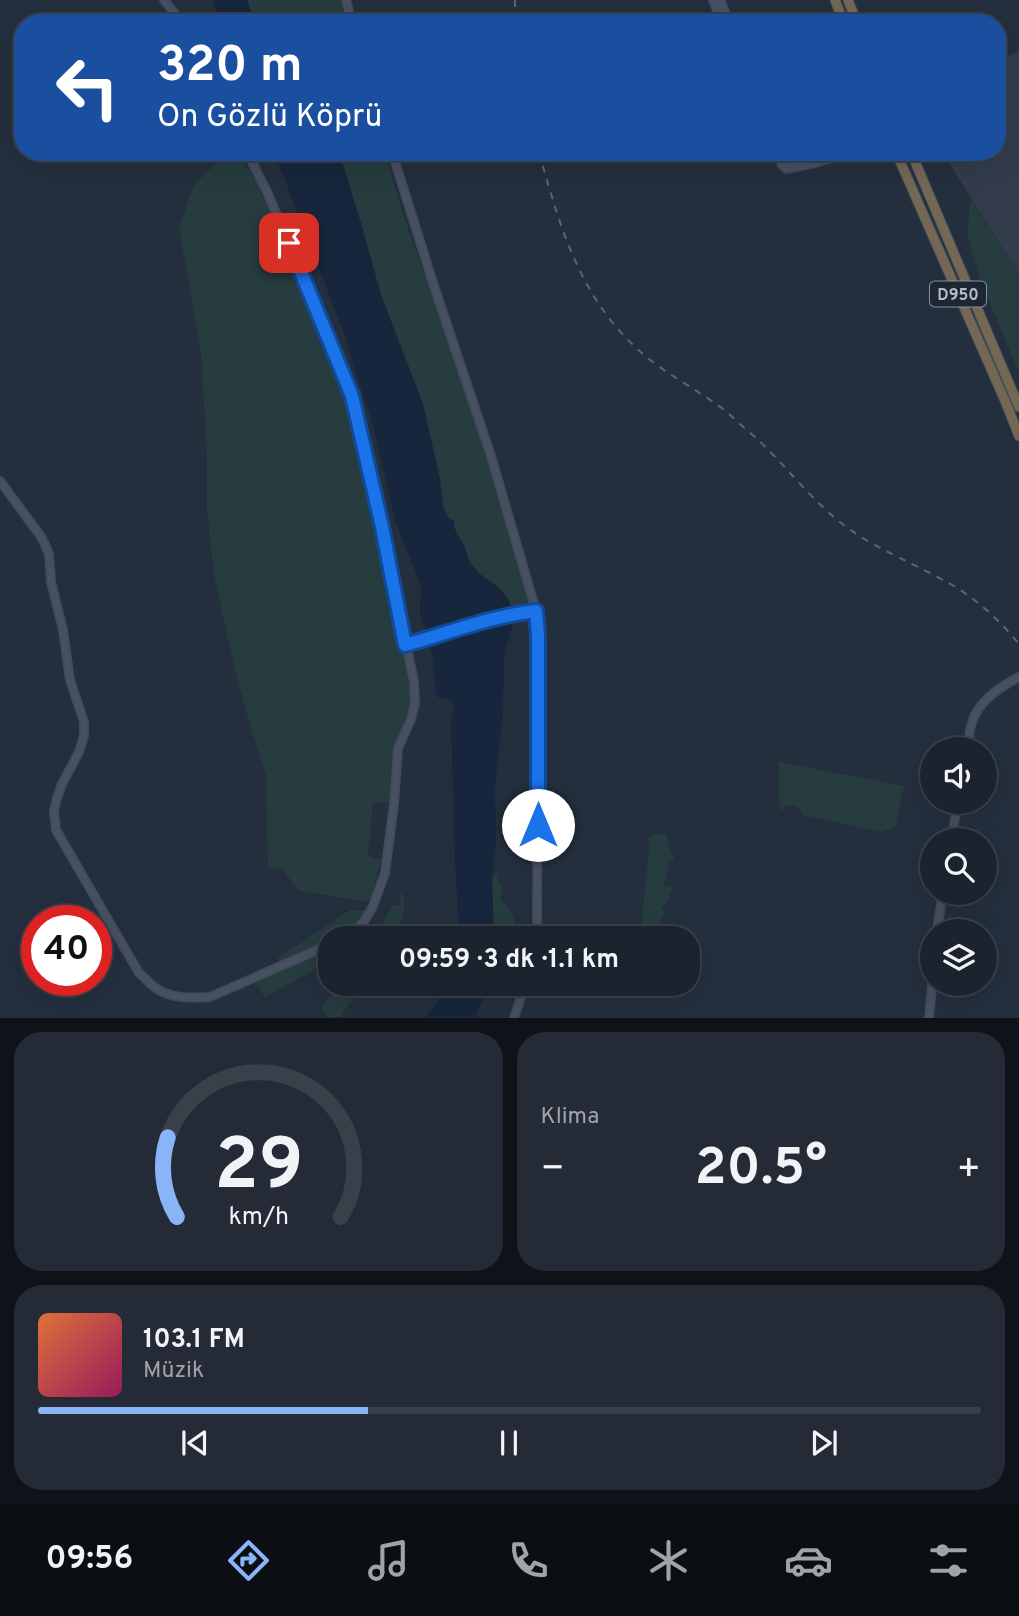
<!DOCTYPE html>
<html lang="tr">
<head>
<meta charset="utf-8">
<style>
	:root { --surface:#1b232e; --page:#242b36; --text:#f1f3f6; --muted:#a0a4aa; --line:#39404a; --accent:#8ab4f8 }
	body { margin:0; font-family:Overpass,sans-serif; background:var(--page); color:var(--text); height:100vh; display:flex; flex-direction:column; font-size:26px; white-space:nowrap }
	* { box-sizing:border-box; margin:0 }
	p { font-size:23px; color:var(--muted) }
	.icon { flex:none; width:38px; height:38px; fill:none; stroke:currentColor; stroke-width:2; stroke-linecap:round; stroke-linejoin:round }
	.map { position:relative; height:1018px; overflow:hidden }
	.drawer { display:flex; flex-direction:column; gap:14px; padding:14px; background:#0f1319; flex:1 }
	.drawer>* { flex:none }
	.top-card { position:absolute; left:14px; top:14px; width:992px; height:147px; border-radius:28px; box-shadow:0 7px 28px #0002,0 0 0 2px var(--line); background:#1a4fa0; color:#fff; overflow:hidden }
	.buttons { position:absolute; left:920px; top:737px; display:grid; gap:14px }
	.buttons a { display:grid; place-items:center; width:77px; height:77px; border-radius:50%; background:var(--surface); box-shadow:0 7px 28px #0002,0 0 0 2px var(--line); font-size:35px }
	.speed { position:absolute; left:21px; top:905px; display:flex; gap:14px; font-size:35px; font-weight:700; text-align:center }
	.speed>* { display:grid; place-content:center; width:91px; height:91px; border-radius:50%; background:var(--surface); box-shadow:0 7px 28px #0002,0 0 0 2px var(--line); line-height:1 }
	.speed .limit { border:10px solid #d22; background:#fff; color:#111 }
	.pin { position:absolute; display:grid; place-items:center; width:60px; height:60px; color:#fff; margin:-30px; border-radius:14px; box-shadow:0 4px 10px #0006 }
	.me { position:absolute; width:77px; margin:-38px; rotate:0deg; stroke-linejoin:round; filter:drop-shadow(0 0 5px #0008) }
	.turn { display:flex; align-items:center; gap:24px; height:147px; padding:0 28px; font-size:32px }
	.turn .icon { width:91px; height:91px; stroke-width:2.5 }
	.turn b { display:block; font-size:49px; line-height:60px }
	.big { font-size:52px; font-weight:700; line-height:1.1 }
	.drawer .widget { flex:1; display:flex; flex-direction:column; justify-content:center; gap:10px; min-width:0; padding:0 24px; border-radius:28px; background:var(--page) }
	.drawer .dial { align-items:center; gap:0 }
	.dial svg { height:182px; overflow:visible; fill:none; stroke:var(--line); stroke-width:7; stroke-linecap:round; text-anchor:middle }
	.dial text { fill:var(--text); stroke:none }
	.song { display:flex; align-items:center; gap:21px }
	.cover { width:84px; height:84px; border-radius:10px; background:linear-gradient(135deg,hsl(20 70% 55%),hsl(330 70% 35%)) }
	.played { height:7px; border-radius:4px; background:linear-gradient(90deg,var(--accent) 35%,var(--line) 35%) }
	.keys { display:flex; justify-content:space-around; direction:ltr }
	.heat { display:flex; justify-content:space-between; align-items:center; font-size:38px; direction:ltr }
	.drawer .tiles { flex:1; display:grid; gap:14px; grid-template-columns:1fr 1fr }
	.widget:last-child { grid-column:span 2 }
	.trip { position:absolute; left:318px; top:926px; width:382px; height:70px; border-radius:28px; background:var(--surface); box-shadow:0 7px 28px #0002,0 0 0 2px var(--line); font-weight:700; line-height:70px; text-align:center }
	.tab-bar { display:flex; height:112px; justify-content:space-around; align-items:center; background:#0b0e12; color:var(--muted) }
	.tab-bar .icon { width:49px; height:49px }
	.tab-bar .active { color:var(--accent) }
	.tab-bar b { font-size:32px; color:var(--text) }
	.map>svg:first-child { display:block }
	.airport { fill:#323c4b }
	.green { fill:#263c3f }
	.water { fill:#17263c }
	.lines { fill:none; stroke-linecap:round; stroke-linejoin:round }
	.secondary-casing { stroke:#414a57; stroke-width:10 }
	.highway-casing { stroke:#434c59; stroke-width:11 }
	.secondary { stroke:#465061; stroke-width:7 }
	.highway { stroke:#746855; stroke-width:9 }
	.rail { stroke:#5a6575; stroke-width:2; stroke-dasharray:7 7; stroke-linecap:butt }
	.route-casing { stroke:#114b97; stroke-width:18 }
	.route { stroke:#1a73e8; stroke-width:12 }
	.labels { text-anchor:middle; stroke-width:7; stroke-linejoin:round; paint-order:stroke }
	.shield { fill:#1d2633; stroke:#878f9c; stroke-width:2 }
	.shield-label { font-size:16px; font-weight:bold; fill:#b4bcc9 }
</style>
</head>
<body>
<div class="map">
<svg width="1019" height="1018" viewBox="0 0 1019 1018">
	<rect width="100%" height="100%" fill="#242f3e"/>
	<!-- airport -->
	<path class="airport" d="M1019 50V274L942 152H998V63Z"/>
	<!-- green -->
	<path class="green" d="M247 0H340L346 23H255Z
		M339 152H384L406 223 432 294 479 434 524 577 528 608 513 612 503 591 492 582 480 574 472 565 467 556 465 547 443 507 440 479 423 404 381 295 363 230Z
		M241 159 254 178 289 252 341 380 358 439 406 664 410 687V705L395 747 391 771 389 802 373 803 368 855 373 858 381 859 372 896 366 902 298 890 283 870 268 867 266 776 245 708 233 662 214 574 207 510V455L201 353 179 227 194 185 216 163Z
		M971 199 1019 274V373L979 277 967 232Z
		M779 762 904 786 896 825 891 829 881 832 803 815C799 806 795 805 786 806L783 810 780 809 779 800Z
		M654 834H666L671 853 675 860 669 862 664 886H674L665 906 662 907V910L665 911 655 938H640L649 849 648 838Z
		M496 872 498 873 497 881 501 883 503 887 500 900C515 912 515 919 516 938H494L492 876Z
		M401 890C409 909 402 922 391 938H374L392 906 400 904Z
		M350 910H370C358 924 350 938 331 938V943L280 964 278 958Z
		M331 947V959L327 954 311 972 265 997 255 983Z
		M343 984H364L340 1017H328L321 1006Z"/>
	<!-- water -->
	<path class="water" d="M213 0H247L255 23H220Z
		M274 152H339L363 230 381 295 423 404 440 479 443 507 449 518 454 521C453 531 460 538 464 546 468 555 467 561 476 570 489 585 506 586 512 609 517 626 506 641 504 657L503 715 495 787 496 842 492 882 494 938H459L455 862 451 721 454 704 451 699 439 698 436 695 433 660 420 614 421 586 395 521 374 429 344 334Z
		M451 984H487L476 1017H426Z"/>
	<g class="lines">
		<!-- secondary casing -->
		<g class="secondary-casing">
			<path id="secondary" d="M164 0 182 23
				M346 0 352 23
				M713 0 722 23
				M720 0 730 23
				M247 152 268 194 352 396 382 528 414 682 415 703 411 719 398 748 394 804 385 873 373 906 365 920 356 930 342 938
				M392 152 433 283 491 456 536 611 538 636 537 938
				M777 152 782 165 786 169 815 163 852 152
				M785 152 792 163 819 152
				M0 481 42 538 49 554 51 582 63 630 70 680 84 722V736L79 752 62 784 57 798 54 811 56 830 139 973C145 978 151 985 157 989 173 999 192 998 210 997L331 944
				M405 645C449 633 491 616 536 611
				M968 749C969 741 969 733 971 726 976 702 999 688 1019 677
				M951 840 958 802
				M937 931 943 892
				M514 1018 525 984
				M929 1018 933 977"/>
		</g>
		<!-- highway casing -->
		<g class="highway-casing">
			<path id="highway" d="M835 0 844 23
				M848 0 857 23
				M896 152 1006 403 1019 436
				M911 152 1019 407"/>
		</g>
		<!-- secondary -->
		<use href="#secondary" class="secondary"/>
		<!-- highway -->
		<use href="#highway" class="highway"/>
		<!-- rail -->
		<path class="rail" d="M515 0V23
			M539 152C561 231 582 305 649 359 672 377 699 391 723 409 734 418 744 428 755 437 790 469 817 509 858 535 888 554 921 567 952 585 978 600 1000 621 1019 644"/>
	</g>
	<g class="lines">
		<!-- route casing -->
		<g class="route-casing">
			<path id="route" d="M289 243 352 396 382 527 405 645C449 633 491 616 536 611L538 636V825"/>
		</g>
		<!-- route -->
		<use href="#route" class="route"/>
	</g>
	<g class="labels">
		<!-- shield labels -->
		<rect class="shield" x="930" y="281.5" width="56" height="25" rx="5"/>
		<g class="shield-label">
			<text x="958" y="300">D950</text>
		</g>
	</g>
</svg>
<div class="buttons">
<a><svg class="icon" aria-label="sound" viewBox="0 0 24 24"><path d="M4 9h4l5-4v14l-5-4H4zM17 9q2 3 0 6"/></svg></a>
<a><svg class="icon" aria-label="search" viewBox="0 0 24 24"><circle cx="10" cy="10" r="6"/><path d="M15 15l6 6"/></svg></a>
<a><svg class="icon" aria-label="layers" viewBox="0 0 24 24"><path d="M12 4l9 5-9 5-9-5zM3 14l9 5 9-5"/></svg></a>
</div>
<div class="speed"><div class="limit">40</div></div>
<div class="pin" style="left:289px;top:243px;background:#d93025"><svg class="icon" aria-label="arrive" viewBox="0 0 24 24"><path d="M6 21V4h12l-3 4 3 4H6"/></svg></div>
<svg class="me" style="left:538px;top:825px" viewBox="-20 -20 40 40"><circle r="19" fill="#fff"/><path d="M0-13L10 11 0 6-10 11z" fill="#1a73e8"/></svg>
<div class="trip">09:59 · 3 dk · 1.1 km</div>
<div class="top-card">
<div class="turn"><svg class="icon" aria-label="left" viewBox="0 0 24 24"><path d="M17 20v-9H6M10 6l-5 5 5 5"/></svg><div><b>320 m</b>On Gözlü Köprü</div></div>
</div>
</div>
<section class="drawer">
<div class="tiles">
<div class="widget dial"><svg viewBox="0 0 100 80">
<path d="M14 69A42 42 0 1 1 86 69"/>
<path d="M14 69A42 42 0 0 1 10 34" stroke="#8ab4f8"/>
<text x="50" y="56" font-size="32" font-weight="700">29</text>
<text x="50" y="72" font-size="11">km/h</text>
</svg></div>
<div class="widget"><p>Klima</p>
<div class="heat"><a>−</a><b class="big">20.5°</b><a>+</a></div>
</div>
<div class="widget">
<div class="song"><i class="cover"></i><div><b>103.1 FM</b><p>Müzik</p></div></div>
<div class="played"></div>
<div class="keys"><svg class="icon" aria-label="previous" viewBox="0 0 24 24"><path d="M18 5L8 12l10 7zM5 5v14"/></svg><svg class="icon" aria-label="pause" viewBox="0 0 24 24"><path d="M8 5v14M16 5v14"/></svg><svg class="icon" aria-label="next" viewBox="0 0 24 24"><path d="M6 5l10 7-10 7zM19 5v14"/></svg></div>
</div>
</div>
</section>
<nav class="tab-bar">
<b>09:56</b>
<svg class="icon active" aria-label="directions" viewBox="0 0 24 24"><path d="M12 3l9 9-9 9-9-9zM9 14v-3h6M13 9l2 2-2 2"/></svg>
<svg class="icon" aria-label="music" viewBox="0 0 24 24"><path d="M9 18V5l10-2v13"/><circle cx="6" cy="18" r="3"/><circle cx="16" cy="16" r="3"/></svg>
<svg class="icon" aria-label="phone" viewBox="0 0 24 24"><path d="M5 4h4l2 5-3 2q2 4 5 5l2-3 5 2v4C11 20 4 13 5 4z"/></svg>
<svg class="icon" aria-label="climate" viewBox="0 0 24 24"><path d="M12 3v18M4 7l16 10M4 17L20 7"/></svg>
<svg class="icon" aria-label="car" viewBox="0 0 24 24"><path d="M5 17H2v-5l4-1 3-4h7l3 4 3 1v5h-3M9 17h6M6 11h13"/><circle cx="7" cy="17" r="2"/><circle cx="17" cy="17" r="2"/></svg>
<svg class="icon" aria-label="filters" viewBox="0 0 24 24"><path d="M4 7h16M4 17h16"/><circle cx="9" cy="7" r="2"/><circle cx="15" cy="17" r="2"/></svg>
</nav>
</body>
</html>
